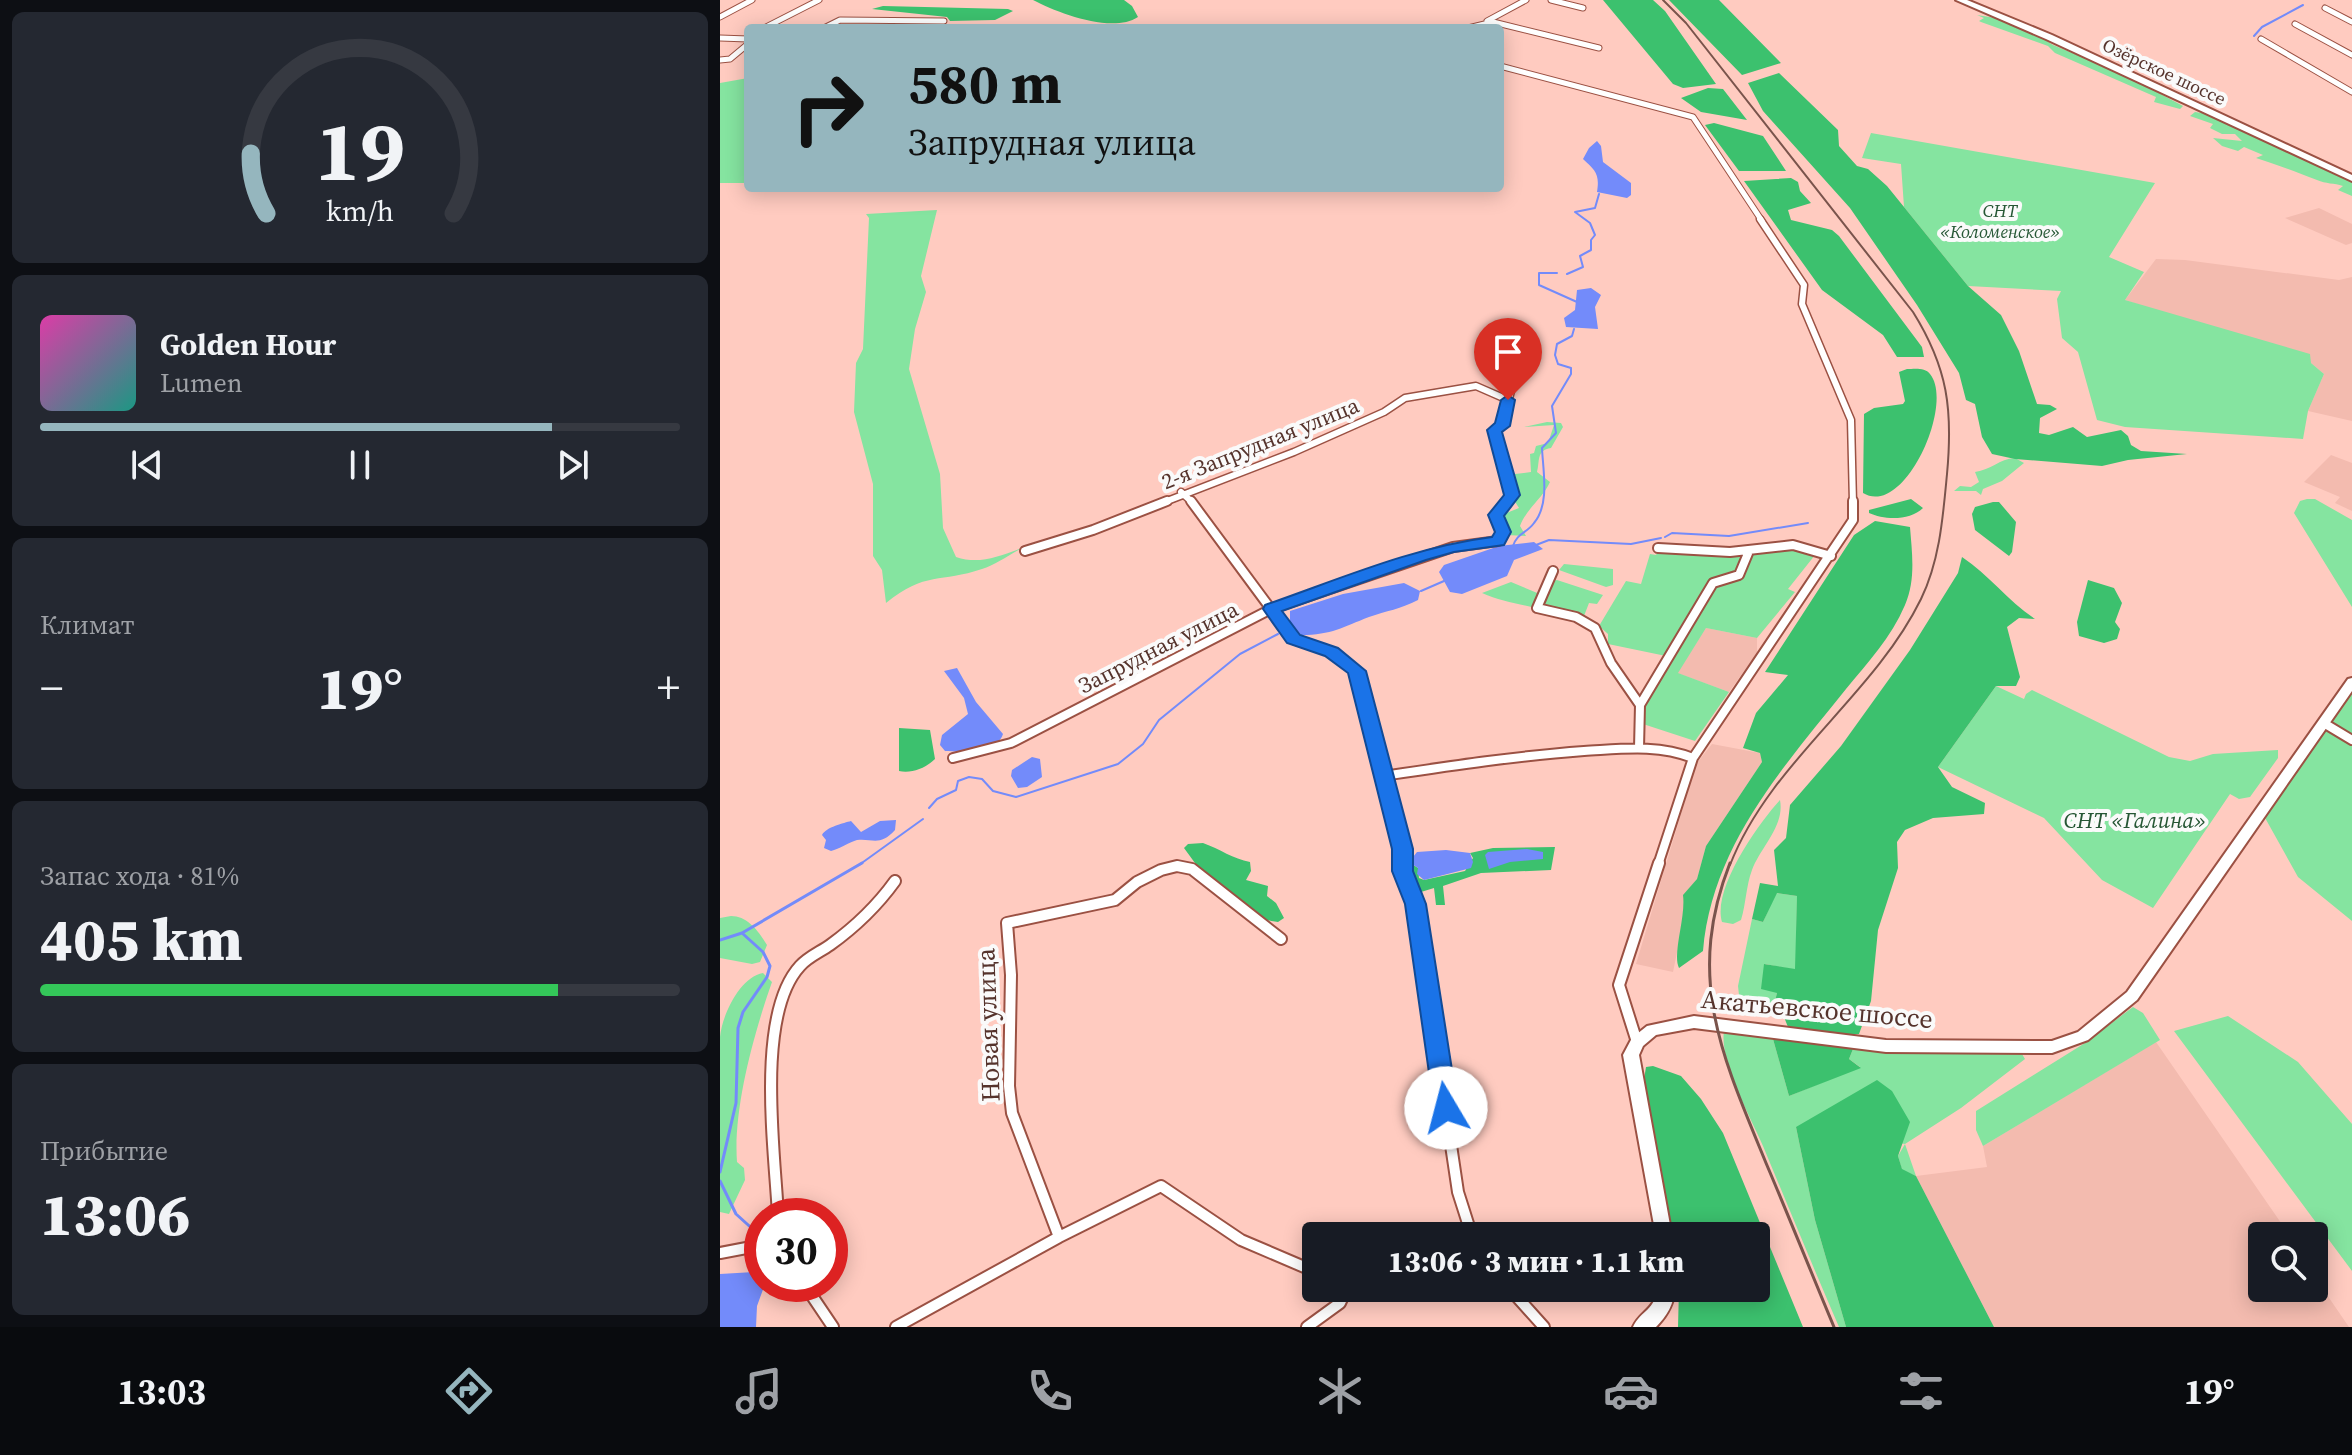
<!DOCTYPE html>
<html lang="ru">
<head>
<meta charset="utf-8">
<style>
	:root { --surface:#171b24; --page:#242831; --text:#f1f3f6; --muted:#9ea1a6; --line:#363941; --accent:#95b6be }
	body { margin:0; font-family:"Source Serif 4",serif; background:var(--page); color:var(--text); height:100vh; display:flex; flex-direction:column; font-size:30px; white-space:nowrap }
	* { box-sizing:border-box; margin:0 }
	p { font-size:26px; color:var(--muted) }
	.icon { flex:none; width:44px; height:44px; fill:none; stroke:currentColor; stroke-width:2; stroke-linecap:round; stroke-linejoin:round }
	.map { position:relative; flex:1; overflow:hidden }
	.panel { display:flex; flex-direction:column; gap:12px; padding:12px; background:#0d0f14; width:720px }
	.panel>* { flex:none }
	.guide { position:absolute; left:24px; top:24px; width:760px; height:168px; border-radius:8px; box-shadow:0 4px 20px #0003; background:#95b6be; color:#111; overflow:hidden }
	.buttons { position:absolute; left:1528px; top:1222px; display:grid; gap:16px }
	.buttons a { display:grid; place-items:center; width:80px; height:80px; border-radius:8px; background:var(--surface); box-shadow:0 4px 20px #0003; font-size:40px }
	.speed { position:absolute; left:24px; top:1198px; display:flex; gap:16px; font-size:40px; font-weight:700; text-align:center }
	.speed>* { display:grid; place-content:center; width:104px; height:104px; border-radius:50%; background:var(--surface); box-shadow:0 4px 20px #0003; line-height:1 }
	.speed .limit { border:12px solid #d22; background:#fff; color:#111 }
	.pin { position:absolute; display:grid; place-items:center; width:68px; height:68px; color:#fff; margin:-82px -34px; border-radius:50% 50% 50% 0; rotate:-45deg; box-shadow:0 0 8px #0007 }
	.pin .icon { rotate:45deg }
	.me { position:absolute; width:88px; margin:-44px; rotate:352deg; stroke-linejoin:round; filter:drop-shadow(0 0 6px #0008) }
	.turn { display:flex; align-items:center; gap:28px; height:168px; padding:0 32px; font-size:36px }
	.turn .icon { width:104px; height:104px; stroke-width:2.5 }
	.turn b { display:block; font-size:56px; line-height:68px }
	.big { font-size:60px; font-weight:800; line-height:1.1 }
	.panel .widget { flex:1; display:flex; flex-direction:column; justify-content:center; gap:12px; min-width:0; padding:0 28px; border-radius:12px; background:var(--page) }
	.panel .dial { align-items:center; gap:0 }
	.dial svg { height:208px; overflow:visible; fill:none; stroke:var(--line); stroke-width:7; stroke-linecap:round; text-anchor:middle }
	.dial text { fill:var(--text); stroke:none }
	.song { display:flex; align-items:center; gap:24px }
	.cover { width:96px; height:96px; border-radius:12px; background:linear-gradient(135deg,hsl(320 70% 55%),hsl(170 70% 35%)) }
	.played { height:8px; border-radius:4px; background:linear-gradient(90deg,var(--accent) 80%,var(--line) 80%) }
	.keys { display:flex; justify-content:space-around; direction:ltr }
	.heat { display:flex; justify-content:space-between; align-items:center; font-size:44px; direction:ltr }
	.charge { height:12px; border-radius:6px; background:linear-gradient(90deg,#34c759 81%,var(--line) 0) }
	.trip { position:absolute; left:582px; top:1222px; width:468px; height:80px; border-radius:8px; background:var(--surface); box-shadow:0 4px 20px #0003; font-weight:800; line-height:80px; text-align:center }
	.tabs { display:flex; height:128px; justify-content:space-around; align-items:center; background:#090b0e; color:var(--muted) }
	.tabs .icon { width:56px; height:56px }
	.tabs .on { color:var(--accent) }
	.tabs b { font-size:36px; color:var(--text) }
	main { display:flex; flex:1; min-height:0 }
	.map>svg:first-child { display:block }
	.built { fill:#f3bbaf }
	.green { fill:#85e4a0 }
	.forest { fill:#3cc16e }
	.water { fill:#738bfa }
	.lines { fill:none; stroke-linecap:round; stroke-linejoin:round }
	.stream-far1 { stroke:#738bfa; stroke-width:2 }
	.stream { stroke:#738bfa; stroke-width:3 }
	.minor-far3-casing { stroke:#9b5143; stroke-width:7 }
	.minor-far2-casing { stroke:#9b5143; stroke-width:9 }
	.minor-far1-casing { stroke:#9b5143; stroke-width:12 }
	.minor-casing { stroke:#9b5143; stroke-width:14 }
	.secondary-casing { stroke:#9b5143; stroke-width:4 }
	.primary-casing { stroke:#9b5143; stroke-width:4 }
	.minor-far3 { stroke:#fff; stroke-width:5 }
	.minor-far2 { stroke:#fff; stroke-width:6 }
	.minor-far1 { stroke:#fff; stroke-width:8 }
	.minor { stroke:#fff; stroke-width:10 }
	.secondary { fill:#fff; fill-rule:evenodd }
	.primary { fill:#fff; fill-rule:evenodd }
	.rail-far1 { stroke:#7a544c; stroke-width:2 }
	.rail { stroke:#7a544c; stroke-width:3 }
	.route { fill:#1a73e8; stroke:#114b97; stroke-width:2 }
	.labels { text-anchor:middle; stroke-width:8; stroke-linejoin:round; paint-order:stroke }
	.far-street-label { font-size:18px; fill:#55332c; stroke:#fafafa }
	.far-park-label { font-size:18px; font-style:italic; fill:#265735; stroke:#fafafa }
	.street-label { font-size:22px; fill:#55332c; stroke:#fafafa }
	.park-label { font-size:22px; font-style:italic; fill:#265735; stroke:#fafafa }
	.near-street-label { font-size:26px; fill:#55332c; stroke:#fafafa }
</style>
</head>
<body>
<main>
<section class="panel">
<div class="widget dial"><svg viewBox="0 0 100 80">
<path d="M14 69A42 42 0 1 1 86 69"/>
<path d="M14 69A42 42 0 0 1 8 46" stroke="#95b6be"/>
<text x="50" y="56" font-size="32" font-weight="700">19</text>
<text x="50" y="72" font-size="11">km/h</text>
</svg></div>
<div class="widget">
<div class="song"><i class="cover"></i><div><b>Golden Hour</b><p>Lumen</p></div></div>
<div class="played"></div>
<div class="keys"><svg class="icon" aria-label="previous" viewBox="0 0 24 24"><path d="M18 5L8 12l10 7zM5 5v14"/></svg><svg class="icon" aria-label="pause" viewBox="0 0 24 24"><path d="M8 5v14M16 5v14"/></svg><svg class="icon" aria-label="next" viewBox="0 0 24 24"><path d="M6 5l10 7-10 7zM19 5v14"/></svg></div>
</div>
<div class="widget"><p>Климат</p>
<div class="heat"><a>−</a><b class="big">19°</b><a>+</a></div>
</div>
<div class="widget"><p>Запас хода · 81%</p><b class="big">405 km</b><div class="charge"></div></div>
<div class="widget"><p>Прибытие</p><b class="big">13:06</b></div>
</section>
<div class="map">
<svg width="1632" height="1327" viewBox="0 0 1632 1327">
	<rect width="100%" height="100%" fill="#ffcbc0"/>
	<!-- built -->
	<path class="built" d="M1599 208 1632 224V243L1626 245 1565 218Z
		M1436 259 1465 260 1619 280 1632 277V421L1588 411 1604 374 1591 363 1405 300Z
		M1611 455 1632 463V511L1615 503 1620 497 1584 482Z
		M986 628 1037 638V653L1009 692 957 673Z
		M992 744 1040 753 1042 762 986 846 977 879 964 895 965 913 953 972 916 964 976 764Z
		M1436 1042 1570 1236H1542V1288H1594V1276L1629 1327H1274L1196 1176 1267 1167 1263 1146Z"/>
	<!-- green -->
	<path class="green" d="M1257 15 1282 19 1312 32 1333 45 1401 73 1463 106 1460 109 1434 102 1436 97 1335 53 1328 46 1261 22 1259 21 1264 18Z
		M28 78V183H0V83Z
		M1475 112 1488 114 1632 181V196L1618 190 1623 186C1614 183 1606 184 1597 180 1576 172 1558 165 1536 158L1543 155 1524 147 1518 151 1502 146 1493 138 1522 141 1515 134H1502L1490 128 1493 124 1470 116Z
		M1151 133 1435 183 1389 257 1424 272 1405 300 1590 354 1591 363 1604 374 1588 411 1583 439 1405 427 1377 420 1358 352 1342 338 1337 299 1341 291 1248 286 1184 207 1181 164 1142 158Z
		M217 210 201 276 206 292 195 329 189 369 220 474 223 528 236 557C260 565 279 556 302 548 289 555 275 565 262 569 221 583 205 571 166 603L162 570 153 556V484L134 412 136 363 143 349 149 218 146 214Z
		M827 422 841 423 843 427 831 448C816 450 820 462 817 472L830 482C823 498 806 509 800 526L806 536 787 535 779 516 799 508 794 500 795 474 811 472 810 454 814 453 816 446 828 443 834 425 804 427Z
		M1295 458 1304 463 1282 481 1263 489 1261 495 1256 491H1234L1240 486 1251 487 1259 482 1255 472C1271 470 1279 459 1295 458Z
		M1587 499H1595L1632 520V607L1574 513 1580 501Z
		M1070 547 1095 555 1068 589 1075 592 1037 638 986 628 958 673 1009 692 975 741 923 724 926 705 994 586 1016 581 1032 551Z
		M939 550 1024 554 1015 574 995 578 989 584 946 656 888 644V634L879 626 906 581 921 584 930 554 936 555Z
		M844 564 893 569V585L886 587 839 570Z
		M837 580 883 595 877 604 869 603 864 616 822 606 833 581Z
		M791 582 822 595 815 608C797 603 779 601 762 593Z
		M1276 686 1304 699 1306 694 1312 690 1449 757 1470 761 1493 754 1558 750V758L1530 797 1519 799 1510 794 1433 908 1382 880 1324 818 1218 767Z
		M1632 691V921L1578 877 1544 816Z
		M1060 800C1065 826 1040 848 1032 870 1026 886 1026 904 1021 920L1013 924 1002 922C992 889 1038 824 1060 800Z
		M1056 893 1077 896 1076 970 1045 964 1057 993 1053 1009 1019 995 1018 986 1032 919 1043 922Z
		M11 916C28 916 39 932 47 945L40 962 32 964 0 958V918Z
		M43 973 52 982C34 1033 13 1109 17 1162L24 1168 25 1180 9 1214 0 1212C0 1157 0 1091 0 1037 2 1015 20 977 43 973Z
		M1413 1007 1423 1013 1440 1040 1263 1146 1256 1130V1111L1365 1043Z
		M1508 1016 1578 1062 1632 1124V1271L1454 1031Z
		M1004 1031 1053 1039 1069 1096 1140 1067 1129 1059 1133 1049 1302 1054 1305 1059 1241 1108 1185 1144 1196 1176 1182 1170 1178 1156 1185 1144 1076 1127 1095 1220 1126 1327H1119C1093 1267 1068 1206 1043 1146 1031 1118 999 1061 1004 1031Z"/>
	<!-- forest -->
	<path class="forest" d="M313 0H404L412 6 418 17C392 34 338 13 313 0Z
		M883 0H933L945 11 996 84 963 88 953 84Z
		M949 0H999L1061 63 1022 75Z
		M163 6 288 9 293 11 275 20 230 21 227 17 152 9Z
		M1059 73 1118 130 1119 146 1137 166 1148 169 1167 186 1248 286 1281 315 1299 351 1317 404 1330 405 1337 409 1320 418 1319 433 1329 435 1353 427 1367 437 1401 430 1408 436 1411 445 1421 451 1467 454 1408 460 1382 466 1295 459 1272 454 1262 437 1255 404 1246 400 1239 373 1197 305 1130 208 1043 111 1028 83Z
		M988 88 1003 89 1027 120 981 112 961 98Z
		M994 123 1043 136 1066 171H1019L985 125Z
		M1071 178 1078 182 1080 191 1091 203 1068 210 1071 220 1112 230 1119 236 1202 347 1204 357H1177L1163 335 1102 290 1024 181Z
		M1187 369C1194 369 1205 367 1210 374 1235 404 1184 518 1143 493L1144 414 1154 408 1183 404 1185 401 1179 372Z
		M1191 499 1203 508C1190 521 1164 520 1149 513V510Z
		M1273 502H1279L1296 522 1292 552 1289 556 1255 530 1252 514 1255 507Z
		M1155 521 1190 527C1192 553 1196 580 1185 605 1171 638 1148 662 1126 689 1062 769 992 846 983 951L959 968C952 954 966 917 963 895L977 879 986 846 1042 762 1040 753 1023 748 1036 713 1068 675 1045 672 1134 535Z
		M1242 557C1269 575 1288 601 1315 619L1299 618 1287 627 1300 677 1296 686H1276L1218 767 1232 787 1265 803 1264 814 1213 818 1185 830 1177 842 1178 868 1158 930 1151 1001 1139 1034 1122 1035 1068 1027 1064 1017 1053 1009 1057 993 1041 989 1044 964 1075 969 1077 896 1057 893 1043 922 1032 919 1040 883 1058 886 1054 850 1066 838 1070 805 1121 746 1190 650 1238 573Z
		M1368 580 1394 588 1402 603 1395 622 1400 629 1397 639 1384 643 1359 636 1357 622Z
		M179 728 210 730 215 759C206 768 191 774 179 771Z
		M483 843C500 849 513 859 530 862L531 871 526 880 548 886 547 896 556 903 564 918 558 922 546 920 483 874 464 848 468 844Z
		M835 847 831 870 761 873 723 886 725 905H716L714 888 701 892 691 884 685 867 689 862 698 868 699 878 704 880 745 871 753 858 750 853 773 848Z
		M1053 1039 1133 1049 1129 1059 1141 1068 1069 1096Z
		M933 1066 961 1076 981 1099 1003 1133 1083 1327H958L959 1288H1036V1236H953L923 1085 926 1067Z
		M1157 1080 1172 1091 1190 1122 1178 1156 1182 1169 1196 1176 1274 1327H1126L1095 1220 1076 1127Z"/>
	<!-- water -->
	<path class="water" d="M877 141 881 146 883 162 911 183V195L907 198 877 192C880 174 875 170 863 159L869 148Z
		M871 288 881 295 875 307 878 329 846 327 844 318 855 310 857 290Z
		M814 542 823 549 794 560 787 576 742 594 730 592 719 572 724 565 779 546Z
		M684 583 700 591 698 600C681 609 666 611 649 617 623 627 612 635 581 635L570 622V611L623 594Z
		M237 668 256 702 283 734C277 753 243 752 225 751L220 745 222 735 248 714 244 698 224 671Z
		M312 757 320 759 322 777 307 787 298 788 291 776 292 770Z
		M176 820 175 830C160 847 152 838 137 840 130 842 119 849 111 851L104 848 106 840 102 835C106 827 124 823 131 821L141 832 160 821Z
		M807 849 823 852V859L790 862 769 869 765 855 768 852Z
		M726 850 750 853 753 862 751 868 704 880 697 874 698 868 689 862 697 852Z
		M34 1272 42 1274V1284H45L37 1306 36 1327H0V1274Z"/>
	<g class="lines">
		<!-- stream-far1 -->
		<path class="stream-far1" d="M1534 36 1542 27 1583 5
			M837 273H819V285L857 302
			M847 274 863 267 860 256 871 250V240L875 235 870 223 855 212 875 208 879 194
			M945 537 952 533 1009 536 1088 523
			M816 545 829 540 911 544 941 538
			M793 546C797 533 807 533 814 523 830 504 823 471 822 448L836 433 832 406 851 374V368L838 364 835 355 837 344 852 336 854 329
			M701 591 724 581
			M209 808 217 799 236 790 238 781 249 777 262 779 273 791 296 797 398 764 423 744 439 720 520 654 558 634
			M139 865 203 819"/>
		<!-- stream -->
		<path class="stream" d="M0 940 22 933 142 863
			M0 1172 16 1103 18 1028 23 1012 47 977 50 966 43 952 22 933
			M0 1181 16 1214 37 1233"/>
		<!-- minor-far3 casing -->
		<g class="minor-far3-casing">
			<path id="minor-far3" d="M831 0 863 8
				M1605 8 1632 22
				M0 17 32 0
				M767 21 806 0
				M1575 24 1632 55
				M44 28 99 0
				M104 28 120 20 224 21
				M748 28 773 22 879 48
				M0 38 28 39
				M1541 39 1632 92
				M0 60 10 59 28 44
				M780 66 973 117 1042 221"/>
		</g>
		<!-- minor-far2 casing -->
		<g class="minor-far2-casing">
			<path id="minor-far2" d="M1040 219 1084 285 1082 304 1131 420 1133 503
				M461 492 473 503
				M442 503 574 452 664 412 685 398 756 386 788 400
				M785 503 792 495 774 430 782 426 791 391"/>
		</g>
		<!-- minor-far1 casing -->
		<g class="minor-far1-casing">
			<path id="minor-far1" d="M471 501 573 639 612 652 636 671 683 849 682 865
				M938 548 1010 552 1073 545 1111 556
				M305 551 373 530 447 501
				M833 571 817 608 856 617 875 628 891 663 920 705 919 748
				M920 705 993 583 1019 575 1029 551
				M1607 725 1632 740
				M233 758 291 743 551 609 733 547 778 541 783 532 776 515 787 501
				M663 776C730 766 796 756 864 751 902 749 937 744 973 758
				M938 865 973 758 1133 520V501"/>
		</g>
		<!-- minor casing -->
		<g class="minor-casing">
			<path id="minor" d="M682 863V871L695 904 738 1192 752 1236
				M917 1042 899 985 939 863
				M58 1216C55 1152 35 1015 80 966 88 957 100 952 110 945 135 927 157 906 175 881
				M339 1237 292 1113 289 1086 291 975 287 923 395 900 417 882 441 870 457 866 472 869 561 939
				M0 1253 42 1245
				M84 1284 113 1327
				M789 1288 824 1327
				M176 1327 339 1237 441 1186 521 1240 596 1272
				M587 1327 620 1303 627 1288"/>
		</g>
		<!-- secondary casing -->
		<g class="secondary-casing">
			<path id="secondary" d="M1632 678V691L1417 1000 1368 1040 1332 1053 1166 1052 974 1028 936 1035 923 1046 919 1055 952 1236H936L903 1055 912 1038 927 1026 974 1016 1166 1040 1332 1041 1358 1032 1407 992 1628 679Z
				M937 1288H955C954 1304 947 1316 936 1327H913C921 1310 936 1310 937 1288Z"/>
		</g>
		<!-- primary casing -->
		<g class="primary-casing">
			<path id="primary" d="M1236 0H1247L1332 35 1632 175V181L1326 39Z"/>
		</g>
		<!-- minor-far3 -->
		<use href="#minor-far3" class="minor-far3"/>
		<!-- minor-far2 -->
		<use href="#minor-far2" class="minor-far2"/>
		<!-- minor-far1 -->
		<use href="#minor-far1" class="minor-far1"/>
		<!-- minor -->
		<use href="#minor" class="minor"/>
		<!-- secondary -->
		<use href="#secondary" class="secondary"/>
		<!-- primary -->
		<use href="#primary" class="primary"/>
		<!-- rail-far1 -->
		<path class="rail-far1" d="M943 0 966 23 1193 312C1228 368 1233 410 1227 474 1223 516 1220 560 1201 599 1153 697 1050 762 1010 865"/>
		<!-- rail -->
		<path class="rail" d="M1010 863C965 978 1002 1056 1046 1163 1069 1217 1091 1272 1114 1327"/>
	</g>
	<!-- route -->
	<path class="route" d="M788 395 795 400 790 426 782 432 800 495 784 516 791 532 784 545 734 552 706 560 562 611 580 635 618 648 646 671 693 849V871L706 904 738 1108 734 1116 726 1119 718 1116 714 1108 685 904 672 871V849L628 673 605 656 567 643 543 609 545 605C620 579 693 547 772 537L775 532 768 515 784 495 767 430 775 423 781 400Z"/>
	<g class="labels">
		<!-- far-street labels -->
		<g class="far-street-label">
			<text transform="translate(1444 72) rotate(25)" y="6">Озёрское шоссе</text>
		</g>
		<!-- far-park labels -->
		<g class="far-park-label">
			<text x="1280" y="217">СНТ<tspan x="1280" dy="21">«Коломенское»</tspan></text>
		</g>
		<!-- street labels -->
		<g class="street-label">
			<text transform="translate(540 443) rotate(-22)" y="8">2-я Запрудная улица</text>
			<text transform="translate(438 647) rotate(-27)" y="8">Запрудная улица</text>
		</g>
		<!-- park labels -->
		<g class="park-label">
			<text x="1415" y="828">СНТ «Галина»</text>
		</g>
		<!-- near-street labels -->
		<g class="near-street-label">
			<text transform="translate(1097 1009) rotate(5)" y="9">Акатьевское шоссе</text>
			<text transform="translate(268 1025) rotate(-92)" y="9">Новая улица</text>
		</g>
	</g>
</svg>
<div class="buttons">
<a><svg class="icon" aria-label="search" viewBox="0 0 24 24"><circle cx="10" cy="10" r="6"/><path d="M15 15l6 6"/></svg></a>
</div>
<div class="speed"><div class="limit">30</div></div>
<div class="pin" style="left:788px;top:400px;background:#d93025"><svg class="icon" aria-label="arrive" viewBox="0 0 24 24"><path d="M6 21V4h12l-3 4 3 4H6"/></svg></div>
<svg class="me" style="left:726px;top:1108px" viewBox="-20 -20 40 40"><circle r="19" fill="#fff"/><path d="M0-13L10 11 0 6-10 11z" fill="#1a73e8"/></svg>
<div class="trip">13:06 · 3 мин · 1.1 km</div>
<div class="guide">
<div class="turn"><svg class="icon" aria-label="right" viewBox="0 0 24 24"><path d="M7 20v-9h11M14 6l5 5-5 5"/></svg><div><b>580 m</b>Запрудная улица</div></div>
</div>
</div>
</main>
<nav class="tabs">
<b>13:03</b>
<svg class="icon on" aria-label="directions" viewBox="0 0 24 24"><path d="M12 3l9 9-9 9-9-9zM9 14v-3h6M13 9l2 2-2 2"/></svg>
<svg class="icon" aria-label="music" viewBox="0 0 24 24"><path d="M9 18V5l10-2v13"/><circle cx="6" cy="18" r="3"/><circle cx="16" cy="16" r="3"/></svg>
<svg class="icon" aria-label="phone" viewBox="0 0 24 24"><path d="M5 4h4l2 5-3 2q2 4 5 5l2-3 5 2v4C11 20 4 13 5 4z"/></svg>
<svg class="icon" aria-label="climate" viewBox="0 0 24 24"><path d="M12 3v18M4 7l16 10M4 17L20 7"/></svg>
<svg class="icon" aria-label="car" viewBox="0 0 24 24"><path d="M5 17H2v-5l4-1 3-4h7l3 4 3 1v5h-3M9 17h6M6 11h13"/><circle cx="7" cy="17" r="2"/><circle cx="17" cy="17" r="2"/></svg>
<svg class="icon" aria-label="filters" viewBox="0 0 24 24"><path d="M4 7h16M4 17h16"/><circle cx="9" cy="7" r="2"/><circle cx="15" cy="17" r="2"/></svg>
<b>19°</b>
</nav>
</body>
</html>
